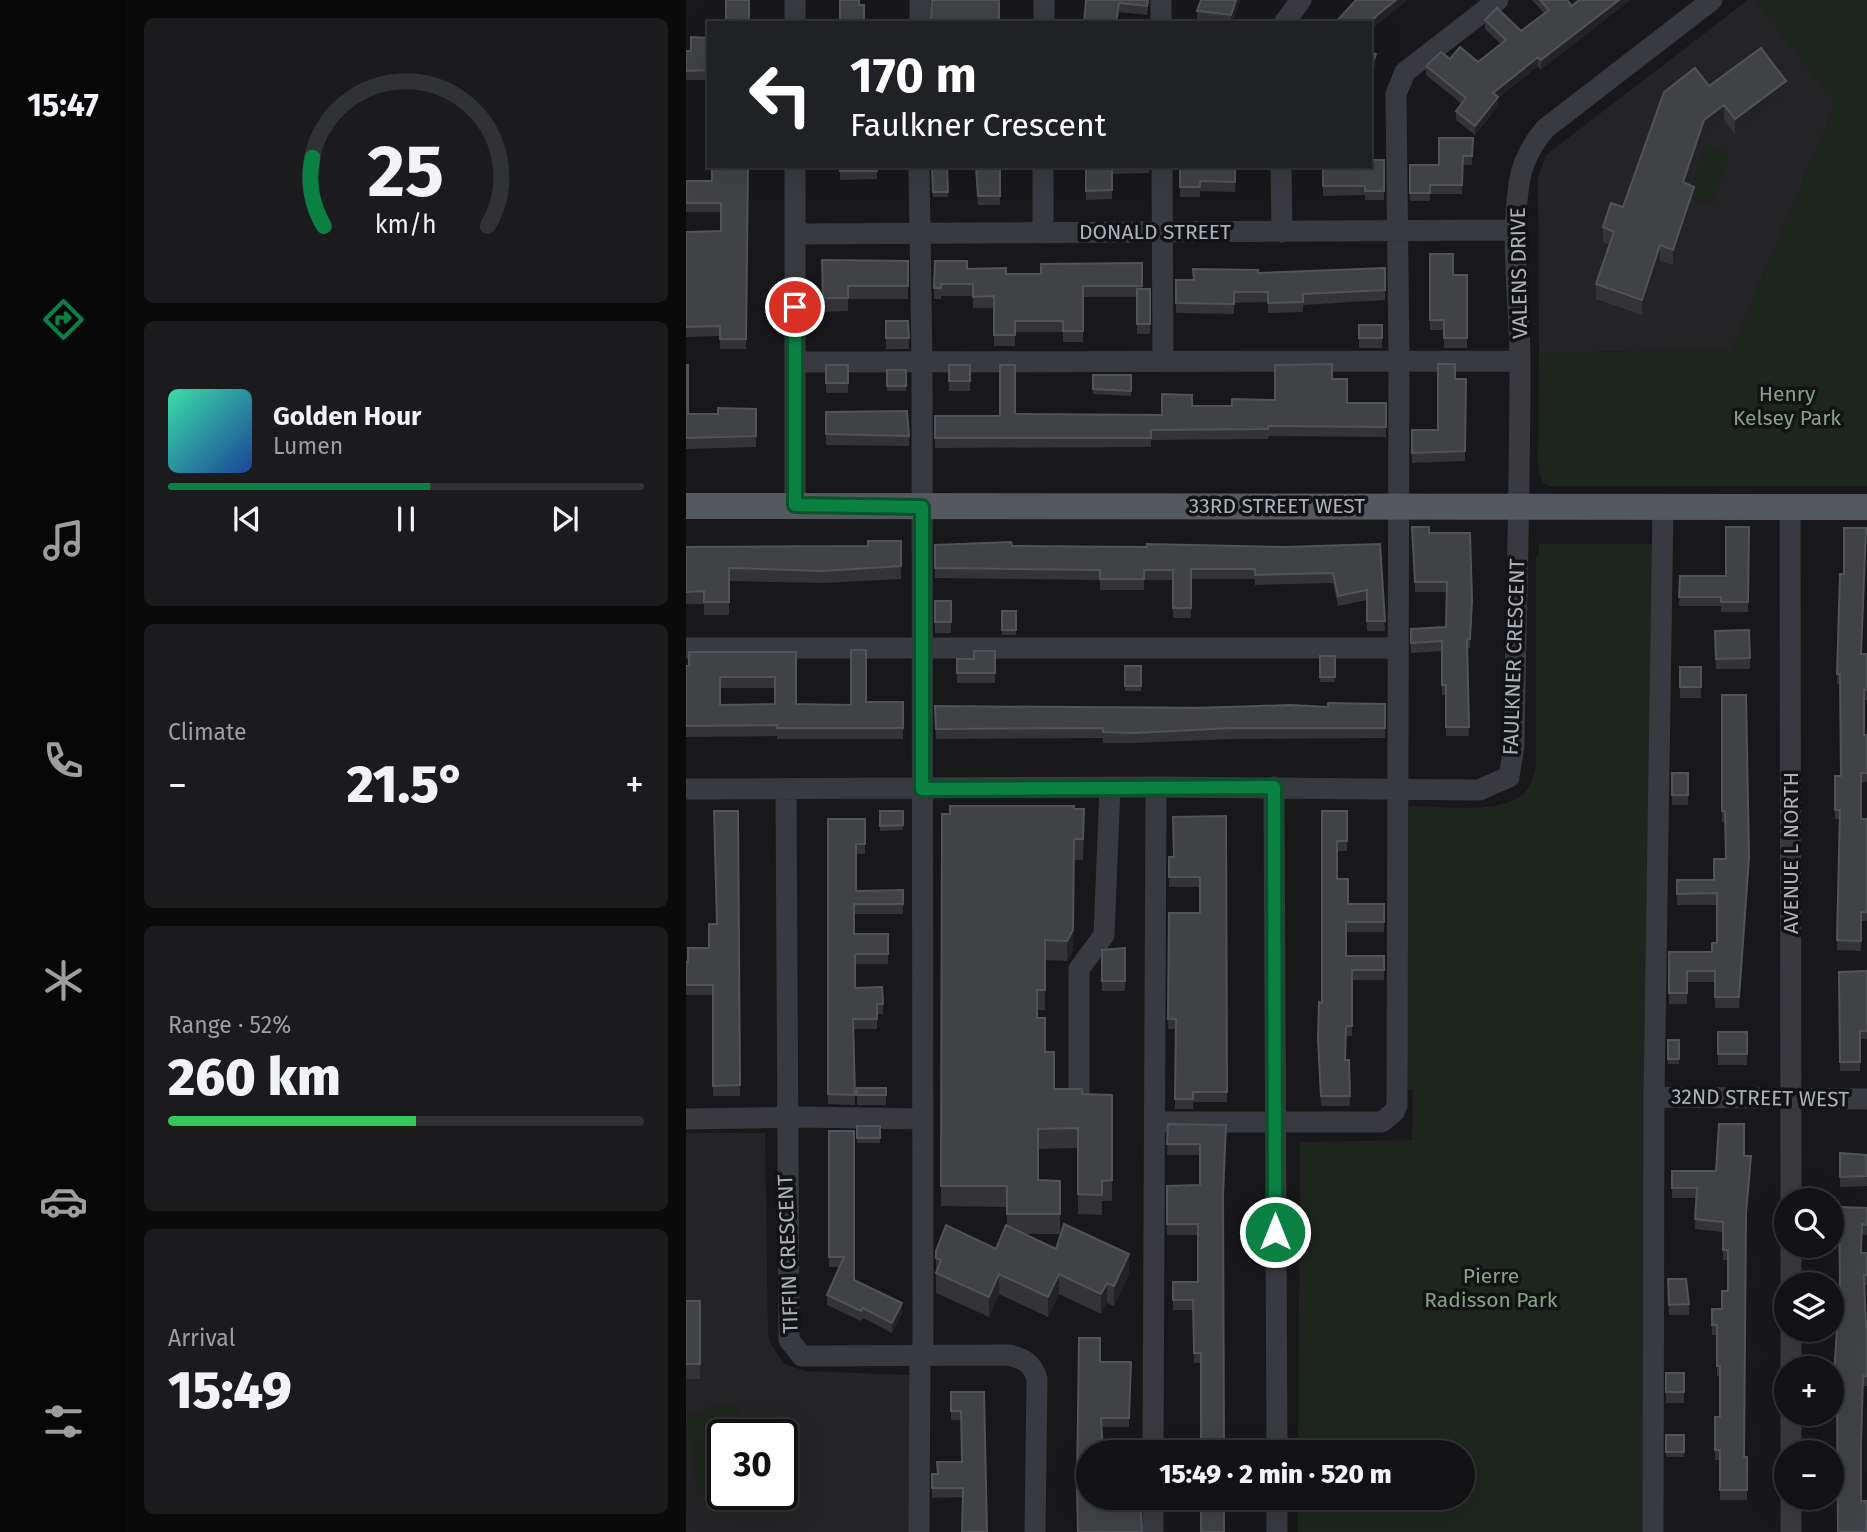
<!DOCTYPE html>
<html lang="en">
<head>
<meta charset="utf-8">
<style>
	:root { --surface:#121214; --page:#1b1b1d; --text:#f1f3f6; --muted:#9c9ea0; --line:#313234; --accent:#0b8043 }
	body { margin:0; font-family:"Fira Sans",sans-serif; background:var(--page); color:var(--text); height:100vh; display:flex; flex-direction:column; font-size:26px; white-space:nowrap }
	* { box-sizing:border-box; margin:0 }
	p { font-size:23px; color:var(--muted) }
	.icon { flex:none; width:38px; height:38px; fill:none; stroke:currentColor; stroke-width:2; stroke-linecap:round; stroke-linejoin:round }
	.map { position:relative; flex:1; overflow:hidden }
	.panel { display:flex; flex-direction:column; gap:18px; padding:18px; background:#0a0a0b; width:560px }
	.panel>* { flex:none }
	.hud { position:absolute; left:21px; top:21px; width:665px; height:147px; border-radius:0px; box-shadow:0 7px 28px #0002,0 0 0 2px var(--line); background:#202124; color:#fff; overflow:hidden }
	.buttons { position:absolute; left:1088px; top:1188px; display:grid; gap:14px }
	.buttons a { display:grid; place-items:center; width:70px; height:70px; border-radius:50%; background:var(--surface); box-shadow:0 7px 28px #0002,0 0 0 2px var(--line); font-size:35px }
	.speed { position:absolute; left:21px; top:1419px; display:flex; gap:14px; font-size:35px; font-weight:700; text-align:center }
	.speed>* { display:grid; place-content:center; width:91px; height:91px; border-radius:50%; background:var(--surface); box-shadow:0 7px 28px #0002,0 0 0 2px var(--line); line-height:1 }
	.speed .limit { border:4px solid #111; border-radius:10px; background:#fff; color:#111 }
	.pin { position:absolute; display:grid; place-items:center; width:60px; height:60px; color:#fff; margin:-30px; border:4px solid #fff; border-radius:50%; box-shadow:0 2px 7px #0007 }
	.me { position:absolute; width:77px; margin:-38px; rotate:0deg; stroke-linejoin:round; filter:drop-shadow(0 0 5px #0008) }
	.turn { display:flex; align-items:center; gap:24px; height:147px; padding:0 28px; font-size:32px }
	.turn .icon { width:91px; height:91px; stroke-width:2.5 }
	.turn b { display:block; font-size:49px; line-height:60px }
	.big { font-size:52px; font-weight:800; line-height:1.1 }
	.panel .card { flex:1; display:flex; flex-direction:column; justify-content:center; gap:10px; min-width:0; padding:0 24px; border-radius:10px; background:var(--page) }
	.panel .dial { align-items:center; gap:0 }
	.dial svg { height:182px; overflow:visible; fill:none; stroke:var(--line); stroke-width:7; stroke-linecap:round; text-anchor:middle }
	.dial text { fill:var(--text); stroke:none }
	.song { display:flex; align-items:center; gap:21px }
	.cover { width:84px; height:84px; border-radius:10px; background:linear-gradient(135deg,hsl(160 70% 55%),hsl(220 70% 35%)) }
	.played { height:7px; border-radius:4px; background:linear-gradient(90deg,var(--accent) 55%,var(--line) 55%) }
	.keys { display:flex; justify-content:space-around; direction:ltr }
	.heat { display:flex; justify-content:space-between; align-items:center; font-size:38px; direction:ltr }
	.charge { height:10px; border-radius:5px; background:linear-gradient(90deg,#34c759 52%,var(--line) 0) }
	.trip { position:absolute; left:390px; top:1440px; width:399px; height:70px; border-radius:35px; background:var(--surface); box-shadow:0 7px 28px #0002,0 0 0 2px var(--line); font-weight:800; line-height:70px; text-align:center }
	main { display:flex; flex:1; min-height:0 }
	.dock { display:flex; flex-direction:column; width:126px; justify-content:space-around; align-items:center; background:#070708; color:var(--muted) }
	.dock .icon { width:49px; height:49px }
	.dock .current { color:var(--accent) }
	.dock b { font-size:32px; color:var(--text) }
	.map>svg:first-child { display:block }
	.built { fill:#242427; fill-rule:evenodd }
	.green { fill:#1e251f }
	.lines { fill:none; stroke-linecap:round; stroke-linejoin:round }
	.minor { stroke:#393a3f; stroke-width:21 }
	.major { stroke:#55585e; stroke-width:26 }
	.wall { fill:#343438; fill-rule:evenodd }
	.shaded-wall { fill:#232326 }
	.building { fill:#414246; stroke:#515358; stroke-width:2; fill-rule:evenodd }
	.route-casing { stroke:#07532c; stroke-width:18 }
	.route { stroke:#0b8043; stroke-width:12 }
	.labels { text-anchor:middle; stroke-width:7; stroke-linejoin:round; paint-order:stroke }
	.street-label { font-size:21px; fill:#abb0b9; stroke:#131315 }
	.park-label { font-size:21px; fill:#83a484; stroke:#131315 }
</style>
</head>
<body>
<main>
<nav class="dock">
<b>15:47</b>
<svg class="icon current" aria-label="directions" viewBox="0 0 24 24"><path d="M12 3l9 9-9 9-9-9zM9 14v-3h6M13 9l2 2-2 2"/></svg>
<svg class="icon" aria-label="music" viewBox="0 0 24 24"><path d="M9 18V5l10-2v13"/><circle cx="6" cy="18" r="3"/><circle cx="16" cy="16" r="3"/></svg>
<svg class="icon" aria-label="phone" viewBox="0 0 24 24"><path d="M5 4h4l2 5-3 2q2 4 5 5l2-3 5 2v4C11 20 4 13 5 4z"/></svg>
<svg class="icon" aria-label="climate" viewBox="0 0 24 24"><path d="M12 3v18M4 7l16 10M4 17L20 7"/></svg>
<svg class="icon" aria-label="car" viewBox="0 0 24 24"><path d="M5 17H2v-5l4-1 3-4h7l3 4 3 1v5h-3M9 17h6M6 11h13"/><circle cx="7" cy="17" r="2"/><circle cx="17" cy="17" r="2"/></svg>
<svg class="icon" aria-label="filters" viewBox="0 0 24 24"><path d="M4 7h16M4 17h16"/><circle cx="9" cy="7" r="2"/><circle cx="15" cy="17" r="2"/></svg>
</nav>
<section class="panel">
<div class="card dial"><svg viewBox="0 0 100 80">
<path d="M14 69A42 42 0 1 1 86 69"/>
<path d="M14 69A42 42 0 0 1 9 39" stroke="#0b8043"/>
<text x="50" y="56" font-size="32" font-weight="700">25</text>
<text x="50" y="72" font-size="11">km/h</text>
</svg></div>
<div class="card">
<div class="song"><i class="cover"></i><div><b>Golden Hour</b><p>Lumen</p></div></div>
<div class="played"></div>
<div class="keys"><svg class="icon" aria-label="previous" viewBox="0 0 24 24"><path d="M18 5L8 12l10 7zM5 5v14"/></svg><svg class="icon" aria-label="pause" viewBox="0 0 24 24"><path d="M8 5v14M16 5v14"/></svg><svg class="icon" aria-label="next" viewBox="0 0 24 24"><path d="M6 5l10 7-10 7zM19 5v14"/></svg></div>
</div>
<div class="card"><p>Climate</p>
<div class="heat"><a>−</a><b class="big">21.5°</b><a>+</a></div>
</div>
<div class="card"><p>Range · 52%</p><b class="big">260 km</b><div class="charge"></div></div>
<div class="card"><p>Arrival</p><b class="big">15:49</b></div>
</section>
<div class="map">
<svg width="1181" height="1532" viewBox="0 0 1181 1532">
	<rect width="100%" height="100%" fill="#18181a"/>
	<!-- built -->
	<path class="built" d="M1062 0H1069L1150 103 1046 349 853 353 852 178 860 155Z
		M0 1133H79L82 1333 85 1344 98 1364 119 1371 224 1375V1532H0ZM37 1435H96V1494H37Z"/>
	<!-- green -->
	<path class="green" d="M1069 0H1181V486H862L857 483 852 468 853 353 1046 349 1150 103Z
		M1018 144 1044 153 1027 206 1001 198Z
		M853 544H967L973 1532H612V1498H777V1452H612L614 1142 726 1140 727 1090 720 1089 723 806C751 806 816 815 837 794 846 786 848 775 850 764V556H853Z
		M51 1404 56 1429 54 1435H37V1494L10 1496 1 1413Z"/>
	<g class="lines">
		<!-- minor -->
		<path class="minor" d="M109 0V23
			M475 0V23
			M234 23V0
			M358 23V0
			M598 23 615 0
			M109 166V505
			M476 166 477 361
			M595 166 596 232
			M357 232V166
			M110 234 828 230
			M109 362 834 361
			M1104 505 1105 1200
			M0 648H712
			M588 787 591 1452
			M0 789 470 787 793 790 823 777 828 746C830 619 834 491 834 364 834 304 824 244 833 184 836 162 845 145 860 128L1026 0
			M100 789 103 1340 116 1356 323 1355C339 1359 346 1363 351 1379L349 1532
			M393 1097V969L418 935 424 787
			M968 1097 1181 1099
			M0 1119 114 1117 236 1119
			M469 1122H696L708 1112 711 1105 713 360 710 94 719 72 812 0
			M1105 1284V1246
			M1105 1368V1330
			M467 1452 470 787
			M1105 1452V1414
			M591 1498V1532
			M233 1532 234 1356 237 1343 236 361 233 166
			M467 1532V1498
			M967 1532 968 1097 977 506
			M1105 1532V1498"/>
		<!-- major -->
		<path class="major" d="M0 506 1181 507"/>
	</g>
	<!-- wall -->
	<path class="wall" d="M400 0H463L461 15 433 12Z
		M554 0 546 23H525L511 21V11Z
		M846 0H881L855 70 852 66 812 98V106L789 135 770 120V111L776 104 740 75V66L764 59 792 62 815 44 799 29V20L835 31 858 13Z
		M23 38V80H0V51H5Z
		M1023 86 1100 97 1049 135 1038 120 1018 135 1001 184 1008 202 987 265 974 261 956 315 910 299V284L924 245 917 242V227L937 207Z
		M787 138 786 165H777L776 194H744V201H724V165H753Z
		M698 160V200H679V195L637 196V166Z
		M62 166 60 349H34V336L0 337V237L35 231V212H0V181H26Z
		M154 166H191V179L154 180Z
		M289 166H314V205H292Z
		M400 166H465L463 173 426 174V199L400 200Z
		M494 166H549V192L514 191V197H494Z
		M246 167H261L262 197H247Z
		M744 254 767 275H781V348H758V330H744Z
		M136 260 222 261V299H162V311L137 312Z
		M249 261 281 269 320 274H355L456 263V289H464V334H451V297H397V342H377V332H329V346H308V308H287V296H255V299H248Z
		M699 268V300L617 305V312L582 313V302L548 303V314L490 313V280H507L572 273Z
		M200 321H222L223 349H200Z
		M673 325H696V348H673Z
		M0 365 2 414H32L70 409V447L0 449Z
		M140 365H162V393H140Z
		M263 365H284V391H263Z
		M201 370H220V391H201Z
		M407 375H445V396L407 394Z
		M646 379 661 403H700V437L583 436 582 439 465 440V447L249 448V416H314L329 414 476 415 506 406H546L589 400Z
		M769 379H780L779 461 726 463V430H752Z
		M140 412 223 436V446L140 445Z
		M726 527 743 533 786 609 784 648H781L783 736H760V695H756V651L725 653V629L760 627 761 592H729Z
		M1063 527 1062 612H1035V606H993L994 576H1040Z
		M215 541V579L137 583 43 581V615H18V604H0V547L182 546Z
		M694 544 699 631H681V600L652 606 647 583 569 585V579H505V618H487V580H458V590H414V580L249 578V545L461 547H599Z
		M1154 574 1176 654H1181V700H1178V735H1181V782L1175 783V819H1181V921H1175V951L1151 950 1154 819H1149V776H1155L1154 684H1151Z
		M249 601H265V633H249Z
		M316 611H330V635H316Z
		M1029 631 1064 658V669H1030Z
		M309 651V683H271V659H288Z
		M110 652V704L165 705 180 702H217V739H91V736L0 737V666ZM34 688H89V704L34 705Z
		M634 656H649V682H634Z
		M439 666H455V691H439Z
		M994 667H1015V698H994Z
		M1036 695 1063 868 1053 1008H1029V982H1001V1004H983V952H1026L1031 943V905H991V880H1028L1040 859 1039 822H1036Z
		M699 704V738L546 739 449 743H417V738L250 739 249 706 642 707Z
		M986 773H1002V805H986Z
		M388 809 398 830 397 860H388L387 950 381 961 359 960V1010H351V1018L368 1089 396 1094 426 1095V1201H416V1215L392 1214V1148L352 1149V1180L374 1181V1234H339L370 1249 443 1274 428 1306 421 1303 415 1314 373 1294 362 1317 313 1294 303 1317 250 1293V1251L310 1249 321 1225V1207L255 1206 256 814Z
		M52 811 54 1096H27V995H0V962L23 948 31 924Z
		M194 811H217V830L194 831Z
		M636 811H661V851H651V879L662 904H698V932H660V956H698V980H666V1036H660V1060H663L664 1106H635L632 1049 636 1003Z
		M540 816 541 1102H507V1109H489L490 1029H482L483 913H514V887H483V857H488Z
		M142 819H179V854H170V891L217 890V914H168V934H202V964H169V988L197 1004V1014H191V1029H168L169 1105 142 1104Z
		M439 948V991H416V950Z
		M1181 971V1039H1174V1071H1154L1153 972Z
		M1032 1032H1061V1065H1032Z
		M982 1040H993V1064H982Z
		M171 1088H200V1105H171Z
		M482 1124 540 1125 515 1363H508L507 1310H487V1282H512V1235H481V1186L514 1185V1155H481Z
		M171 1126H194V1143H171Z
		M143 1131 168 1280 216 1313 206 1333 177 1318 175 1321 141 1305V1295L154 1267H143Z
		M1154 1153 1180 1155 1181 1186 1154 1187Z
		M1058 1156 1065 1166 1060 1223 1058 1457H1061V1500H1034V1460H1029V1417H1034V1376H1031V1335H1026V1309H1036L1042 1291V1260H1037V1232L1009 1229 1010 1198H986V1171H1030Z
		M1181 1208V1235H1176L1175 1253H1181V1285H1178L1180 1327H1181V1386H1177L1175 1454V1501H1181V1532H1152L1151 1401H1147V1391L1154 1284Z
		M982 1279 1003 1304V1315H983Z
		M0 1301H14V1379H0Z
		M414 1362H445L443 1427H415L392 1532Z
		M980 1373H998V1403H980Z
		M265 1392H298L277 1497 246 1498V1474H251L275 1462V1420H265Z
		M980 1435H998V1457H980Z"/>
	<!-- shaded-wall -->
	<path class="shaded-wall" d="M550 0H554V2L545 23V15Z
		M710 0H722L690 25 684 32V23L690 16Z
		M933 0H945L855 70V60Z
		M690 54V64L684 78V69Z
		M852 57V66L812 98V106L789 135V126L807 93Z
		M1100 81V97L1049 135V119Z
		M1038 105V120L1018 135 997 198V182L1018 120Z
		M1008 187V202L987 265V250Z
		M974 245V261L956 315V300Z
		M1063 857V868L1053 1008V997Z
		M388 860 387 950 381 961V941Z
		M1065 1156V1166L1060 1223V1213Z
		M443 1254V1274L428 1306V1286Z
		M313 1274V1294L303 1317V1297Z
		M373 1274V1294L362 1317V1297Z
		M421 1283V1303L415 1314V1294Z
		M216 1303V1313L206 1333V1323Z"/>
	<!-- building -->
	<path class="building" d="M40 0H63V23H40Z
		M154 0H173V5H178V23H154Z
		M246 0H313V23H245Z
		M400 0H462L461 6 433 3 430 23H398Z
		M515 0H550L545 15 511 11Z
		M670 0H710L690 16 684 23H649Z
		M854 0H881L886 6 893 0H933L855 60 852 57 807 93 812 97 789 126 770 111 780 98 740 66 755 52 764 59 774 47 792 62 820 40 799 20 811 8 835 31 863 10Z
		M5 37 23 38V70L0 71V51H5Z
		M1075 48 1100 81 1049 119 1038 105 1018 120 997 182 1008 187 987 250 974 245 956 300 910 284 928 232 917 227 925 203 937 207 978 92 1009 68 1023 86Z
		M684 52 690 54 684 69Z
		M753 138H787L786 156H777L776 185H744V193H724V165H753Z
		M684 160H698V191H679V186H637V166H684Z
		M26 166H62L60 339H34V326L0 327V232L35 231V203H0V181H26Z
		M154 166H191V171H154Z
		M290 166H314V196H292Z
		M400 166H426V190L400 191Z
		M494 166H549V182L514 181V187H494Z
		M246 167H261L262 192H247Z
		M744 254H767V275H781V338H758V320H744Z
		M136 260 222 261V286H162V298H137Z
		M249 261H281V269L320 268V274H355V264L456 263V286H397V331H377V321H329V335H308V296L287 297V284H255V288H248Z
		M699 268V290L617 294V302L582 303V292H548V304L490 303V280H508L507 269 572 270V273Z
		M451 289H464V324H451Z
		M200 321H222L223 338H200Z
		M673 325H696V338H673Z
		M646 364V379H661V403H700V427L583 426 582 429 465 430V438H249V416H314V365H329V414L476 415V394L506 395V406H546V399L589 400V365Z
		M752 364H769V379H780L779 451 726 453V430H752Z
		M0 365H2V414H32V408L70 409V436L0 438Z
		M140 365H162V383H140Z
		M263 365H284V381H263Z
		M201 370H220V386H201Z
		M407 375H445V391L407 389Z
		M221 411 223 436 140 434V412Z
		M726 527H743V533H784L786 600 784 639H781L783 727H760V685H756V641L725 643V629L760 627 761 582H729Z
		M1040 527H1063L1062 602H1035V597H993L994 576H1040Z
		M1158 528H1180L1175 654H1181V690H1178V735H1181V773H1175V819H1181V912H1175V941L1151 940 1154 810H1149V776H1155L1154 674H1151L1154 574H1158Z
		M182 541H215V566L137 571 43 568V602H18V591L0 592V547L182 546Z
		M325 542 326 546 461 547V544L599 547 694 544 699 621H681V590L652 596 647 573 569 575V569H505V608H487V570H458V579H414V570L249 568V545Z
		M249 601H265V622H249Z
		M316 611H330V630H316Z
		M1063 630 1064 658 1030 659 1029 631Z
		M165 650H180V702H217V728H91V725L0 726V666H3V652H110V704L165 705ZM34 677H89V704L34 705Z
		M288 651H309V673H271V659H288Z
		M634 656H649V677H634Z
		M439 666H455V686H439Z
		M994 667H1015V687H994Z
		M1036 695H1060L1063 857 1053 997H1029V971H1001V993H983V952H1026V943H1031V893L991 894V880H1028V859H1040L1039 811H1036Z
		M642 703 699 704V728H546L449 733 417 732V728L250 729 249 706 510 708 605 705 642 707Z
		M986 773H1002V795H986Z
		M264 806H388V809H398L397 839H388L387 930 381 941 359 940V990H351V1018H359V1052H368V1089H396V1094L426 1095V1180L416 1181V1195L392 1194V1128L352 1129V1180L374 1181V1214H321V1186H255L256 814H264Z
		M28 811H52L54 1085 27 1086V985H0V962H2V948H23V924H31Z
		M194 811H217V825L194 826Z
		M636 811H661V841H651V879H662V904H698V922H660V956H698V970H666V1026H660L659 1060H663L664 1096H635L632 1039 633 1002 636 1003Z
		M540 816 541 1092H507V1099H489L490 1019H482L483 913H514V877H483V857H488L487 817Z
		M142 819H179V844H170V891L217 890V904H168V934H202V954H169V988L196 987 197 1004H191V1019H167L169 1095 142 1094Z
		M439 948V981H416V950Z
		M1181 971V1031H1174V1062H1154L1153 972Z
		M1032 1032H1061V1054H1032Z
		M982 1040H993V1059H982Z
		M171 1088H200V1095H171Z
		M482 1124 540 1125 537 1195 538 1452H515V1353H508L507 1300H487V1282H512V1224H481V1186L514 1185V1144H481Z
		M1033 1124H1058V1156H1065L1060 1213 1058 1457H1061V1490H1034V1450H1029V1417H1034V1366H1031V1325H1026V1309H1036V1291H1042V1250H1037V1222L1009 1219 1011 1188H986V1171H1030Z
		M171 1126H194V1138H171Z
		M143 1131H168V1280L216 1303 206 1323 177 1308 175 1311 141 1295 158 1257H143Z
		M1154 1153 1180 1155 1181 1176 1154 1177Z
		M1153 1207 1181 1208V1225L1176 1224 1175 1253H1181V1275H1178L1180 1327H1181V1376H1177L1175 1444V1501H1181V1522H1180V1532H1152L1151 1391H1147L1154 1282Z
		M378 1224 443 1254 428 1286 421 1283 415 1294 373 1274 362 1297 313 1274 303 1297 250 1273 255 1260 250 1258V1251L260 1225 310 1249 320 1225 370 1249Z
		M982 1279H1000L1003 1304 983 1305Z
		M0 1301H14V1364H0Z
		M393 1338H414V1362H445L443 1418H415L417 1452H402V1498H454L456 1532H392L391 1487Z
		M980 1373H998V1392H980Z
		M265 1392H298L301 1532H276L277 1488H246V1474H252L251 1462H276L275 1411H265Z
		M980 1435H998V1452H980Z
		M515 1498H538V1532H515Z"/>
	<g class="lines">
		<!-- route casing -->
		<g class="route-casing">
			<path id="route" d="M109 307V505L236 507V789L588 787 589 1232"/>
		</g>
		<!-- route -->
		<use href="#route" class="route"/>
	</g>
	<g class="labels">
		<!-- street labels -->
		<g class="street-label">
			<text x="469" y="239">DONALD STREET</text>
			<text transform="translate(833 273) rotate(-91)" y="7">VALENS DRIVE</text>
			<text x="591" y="513">33RD STREET WEST</text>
			<text transform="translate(828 657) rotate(-88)" y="7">FAULKNER CRESCENT</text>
			<text transform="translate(1105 853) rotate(-90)" y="7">AVENUE L NORTH</text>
			<text transform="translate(1074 1098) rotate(1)" y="7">32ND STREET WEST</text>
			<text transform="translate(102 1254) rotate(-92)" y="7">TIFFIN CRESCENT</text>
		</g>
		<!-- park labels -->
		<g class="park-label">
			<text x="1101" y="401">Henry<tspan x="1101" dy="24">Kelsey Park</tspan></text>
			<text x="805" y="1283">Pierre<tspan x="805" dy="24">Radisson Park</tspan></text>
		</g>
	</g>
</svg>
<div class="buttons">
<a><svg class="icon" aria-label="search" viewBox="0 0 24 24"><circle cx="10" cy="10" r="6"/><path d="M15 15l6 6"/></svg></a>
<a><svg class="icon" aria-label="layers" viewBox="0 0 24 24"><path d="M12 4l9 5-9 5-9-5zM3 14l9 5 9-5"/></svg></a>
<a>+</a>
<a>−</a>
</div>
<div class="speed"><div class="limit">30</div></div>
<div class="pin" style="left:109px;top:307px;background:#d93025"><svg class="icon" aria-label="arrive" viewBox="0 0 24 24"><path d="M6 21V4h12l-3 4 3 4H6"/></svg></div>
<svg class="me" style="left:589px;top:1232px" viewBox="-20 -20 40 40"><circle r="17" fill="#0b8043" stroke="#fff" stroke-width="3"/><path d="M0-11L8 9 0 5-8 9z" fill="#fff"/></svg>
<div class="trip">15:49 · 2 min · 520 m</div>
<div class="hud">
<div class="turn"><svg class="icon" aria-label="left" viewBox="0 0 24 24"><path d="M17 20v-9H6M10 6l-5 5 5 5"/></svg><div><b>170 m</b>Faulkner Crescent</div></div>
</div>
</div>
</main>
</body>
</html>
